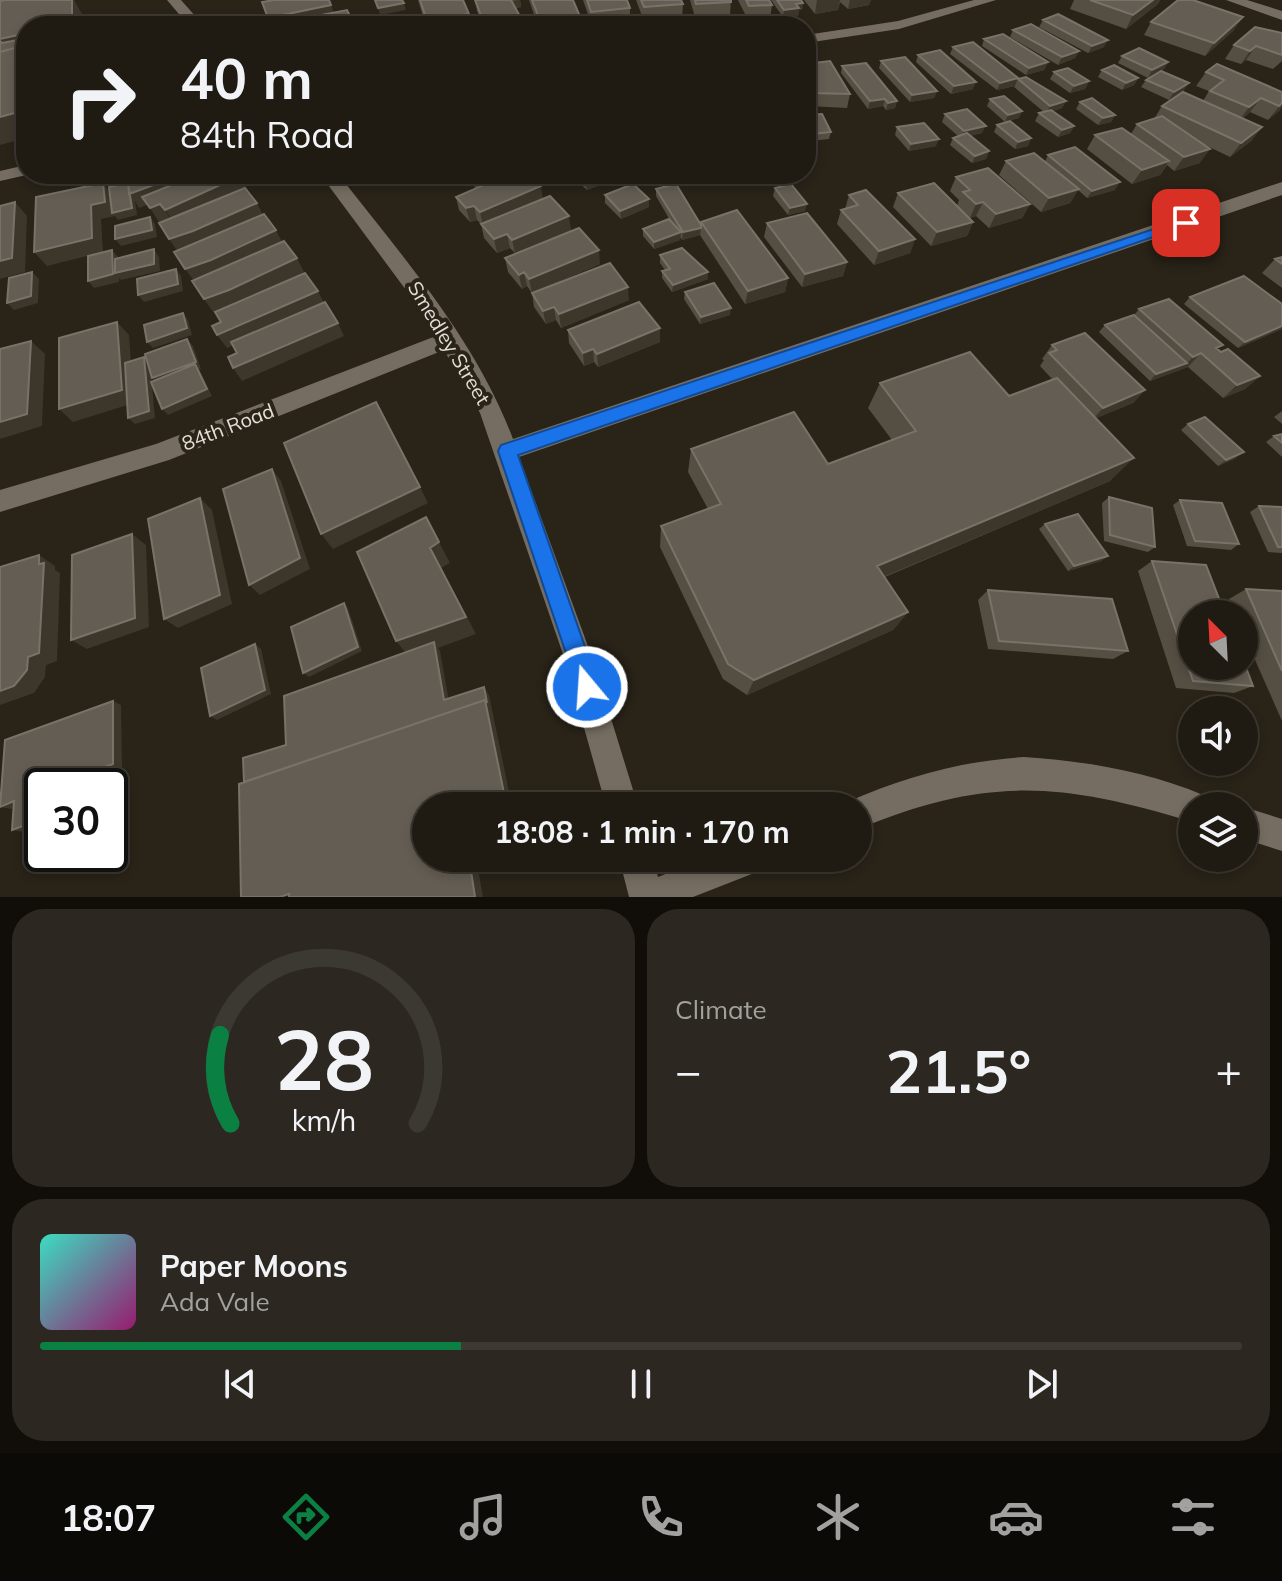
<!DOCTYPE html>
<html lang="en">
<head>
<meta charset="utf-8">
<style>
	:root { --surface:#1f1a12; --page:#2c2720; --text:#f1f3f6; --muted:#a1a19f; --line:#3c3832; --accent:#0b8043 }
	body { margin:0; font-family:Mulish,sans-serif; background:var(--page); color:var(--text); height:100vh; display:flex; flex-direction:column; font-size:30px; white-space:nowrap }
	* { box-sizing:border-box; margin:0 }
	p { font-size:26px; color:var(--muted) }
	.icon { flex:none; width:44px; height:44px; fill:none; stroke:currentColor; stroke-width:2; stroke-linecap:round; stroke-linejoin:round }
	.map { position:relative; height:897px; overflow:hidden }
	.drawer { display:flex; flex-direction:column; gap:12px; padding:12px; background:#110e0a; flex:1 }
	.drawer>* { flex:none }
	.top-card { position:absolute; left:16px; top:16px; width:800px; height:168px; border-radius:32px; box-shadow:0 4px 12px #0003,0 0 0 2px var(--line); background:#1f1a12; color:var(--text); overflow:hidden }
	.needle { width:52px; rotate:336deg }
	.fabs { position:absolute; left:1178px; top:600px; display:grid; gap:16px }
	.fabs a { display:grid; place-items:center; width:80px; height:80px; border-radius:50%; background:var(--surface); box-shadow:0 4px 12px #0003,0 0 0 2px var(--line); font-size:40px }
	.speed { position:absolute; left:24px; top:768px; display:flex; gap:16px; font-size:40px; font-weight:700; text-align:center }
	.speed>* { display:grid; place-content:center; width:104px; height:104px; border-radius:50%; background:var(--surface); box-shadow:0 4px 12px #0003,0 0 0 2px var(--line); line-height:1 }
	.speed .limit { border:4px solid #111; border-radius:12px; background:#fff; color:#111 }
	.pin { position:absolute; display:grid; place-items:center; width:68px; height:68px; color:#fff; margin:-34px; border-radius:16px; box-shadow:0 4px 12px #0006 }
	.me { position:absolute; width:88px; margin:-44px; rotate:342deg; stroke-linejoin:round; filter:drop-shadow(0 0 6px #0008) }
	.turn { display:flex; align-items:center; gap:28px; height:168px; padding:0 32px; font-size:36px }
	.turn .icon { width:104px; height:104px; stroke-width:2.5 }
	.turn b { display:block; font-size:56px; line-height:68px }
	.big { font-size:60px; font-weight:700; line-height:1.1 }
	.drawer .card { flex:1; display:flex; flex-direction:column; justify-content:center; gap:12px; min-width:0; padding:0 28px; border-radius:32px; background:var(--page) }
	.drawer .dial { align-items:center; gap:0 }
	.dial svg { height:208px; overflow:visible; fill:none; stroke:var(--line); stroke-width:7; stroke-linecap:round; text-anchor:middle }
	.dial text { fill:var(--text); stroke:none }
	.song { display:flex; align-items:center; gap:24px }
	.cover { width:96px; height:96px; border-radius:12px; background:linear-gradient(135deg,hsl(170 70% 55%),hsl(320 70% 35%)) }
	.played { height:8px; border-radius:4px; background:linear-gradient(90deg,var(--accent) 35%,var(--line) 35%) }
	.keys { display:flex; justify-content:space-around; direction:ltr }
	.heat { display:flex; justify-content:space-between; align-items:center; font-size:44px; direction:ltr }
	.drawer .tiles { flex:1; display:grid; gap:12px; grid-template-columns:1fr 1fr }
	.card:last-child { grid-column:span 2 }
	.trip { position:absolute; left:412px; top:792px; width:460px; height:80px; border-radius:40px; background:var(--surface); box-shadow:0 4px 12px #0003,0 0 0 2px var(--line); font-weight:700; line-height:80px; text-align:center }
	.tabs { display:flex; height:128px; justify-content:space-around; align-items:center; background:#0c0a07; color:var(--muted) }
	.tabs .icon { width:56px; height:56px }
	.tabs .active { color:var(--accent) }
	.tabs b { font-size:36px; color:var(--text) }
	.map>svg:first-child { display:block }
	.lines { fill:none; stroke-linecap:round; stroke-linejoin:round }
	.minor { fill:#756d61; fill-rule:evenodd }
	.wall { fill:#554e43 }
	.shaded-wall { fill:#3d362b }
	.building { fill:#645d53; stroke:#787268; stroke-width:2 }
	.route { fill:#1a73e8; stroke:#114b97; stroke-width:2 }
	.labels { text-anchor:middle; stroke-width:8; stroke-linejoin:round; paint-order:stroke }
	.street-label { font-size:20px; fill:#e2ded7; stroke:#292318 }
</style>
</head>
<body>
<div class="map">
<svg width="1282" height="897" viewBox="0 0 1282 897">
	<rect width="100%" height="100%" fill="#292318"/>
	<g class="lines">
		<!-- minor -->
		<path class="minor" d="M167 0H181L204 26H189Z
			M974 0H996L899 29 806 43V35L898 21Z
			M1226 0H1247L1282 11V20Z
			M26 165V174H31L0 181V171Z
			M320 174H338C403 257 476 340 513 439L1282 182V195L519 457 593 660 638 806H606L565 660 480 413 444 350 169 460 0 512V490L156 444 436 336 420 309Z
			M1024 757C1084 761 1147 771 1203 795L1208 806H1192V822C1060 782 987 776 858 829V806H845L847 802C905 777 960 761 1024 757Z
			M1244 807 1282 819V851L1244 839Z
			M619 858H653L658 877 706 858H767L762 870 693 897H629Z"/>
	</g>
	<!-- wall -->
	<path class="wall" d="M418 0H463L472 26H426Z
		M475 0H520L521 7 516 8 522 20 523 26H483L477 11Z
		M529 0H573L581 19 582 26H538Z
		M583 0H627L630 8V22L592 26Z
		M636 0H681L683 4 682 18 644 21Z
		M690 0H731L730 15 695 17Z
		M738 0H769L772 5 770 18 748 20Z
		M771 0H801L803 3 802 10H799L798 16 783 17Z
		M804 0H871L869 5 848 9 840 2 838 10 815 14Z
		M1074 0H1160L1158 4 1126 29 1070 9Z
		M1043 20 1104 47 1088 53 1039 27Z
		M1151 22 1234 30 1205 56 1144 35Z
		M1013 30 1079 51 1075 58 1058 65 1010 37Z
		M1282 33V61L1273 69 1246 60 1241 64 1225 59 1234 45Z
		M984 39 1048 62 1044 70 1026 75 982 46Z
		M953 47 1066 101 1062 108 1053 111 1074 126 1070 133 1058 137 1035 121 1039 113 1044 112 1014 87 1015 86 997 90 950 54Z
		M918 55 973 89 951 94 916 62Z
		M1122 56 1168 62 1164 69 1161 71 1184 90 1169 100 1141 87 1146 80 1161 71 1148 78 1118 63Z
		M881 61 937 91 934 98 910 102 879 68Z
		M806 64 850 94 847 108 808 106 806 103Z
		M842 66 897 101 895 108 886 110 883 106 868 109 841 73Z
		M1102 70 1138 78 1134 85 1122 90 1098 77Z
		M1054 72 1089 81 1085 89 1070 93 1050 79Z
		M1206 72 1282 92 1280 110 1268 120 1250 112 1242 119 1262 127 1251 141 1230 157 1203 144 1200 163 1174 171 1167 165 1160 175 1132 184 1087 149 1095 135 1131 134 1137 124 1154 119 1162 106 1203 101 1209 91 1196 86Z
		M990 99 1022 111 1019 118 1005 122 987 106Z
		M1080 102 1115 115 1111 122 1098 125 1076 109Z
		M945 114 982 133 970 136 989 151 986 159 972 163 950 145 953 138 958 136 942 122Z
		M806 115 831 132 829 139 811 141 806 130Z
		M997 125 1031 138 1028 146 1015 149 994 132Z
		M897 127 936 146 909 151 895 135Z
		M1048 155 1115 190 1087 198 1078 190 1070 203 1041 212 999 175 1006 161 1045 162Z
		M470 174H490L493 181 495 180 493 174H529L543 199 571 230 515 253 510 248 497 253 484 238 481 224 477 220 470 222 459 210 456 197 475 188Z
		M577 174 613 180 587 190 578 182Z
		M956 177 1030 204 1022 218 989 228 976 216 970 218 973 222 967 236 931 246 893 207 898 193 957 206 959 200 950 191Z
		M775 188 805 211 788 215 773 196Z
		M656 189 701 225V222L788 278 785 292 745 304 700 235 682 240 680 237V240L654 249 643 236V229L671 222 656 196Z
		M605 195 649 207 621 219 605 203Z
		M849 195 915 239 910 253 874 265 837 224 841 210 845 209Z
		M767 223 847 262 843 276 802 287 764 237Z
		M660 255 708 279 672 292 662 278V271L665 270 660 263Z
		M1282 257V288L1262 273 1275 259Z
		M505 258 600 264 532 293 527 286 522 289 508 272Z
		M685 292 730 315 700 324 684 299Z
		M532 293 629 300 561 328 556 320 546 324 534 307Z
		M1190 297 1282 329 1238 348 1184 304Z
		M1139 309 1218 350 1260 376 1245 389 1223 398 1188 367 1150 381 1099 332 1105 325 1134 315Z
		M660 328V342L598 367 594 362 584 366 569 343 568 330Z
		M1052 345 1145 390 1133 403 1096 418 1110 481 885 577 908 612 893 630 747 695 723 679 660 547 661 526 708 509 688 472 691 449 828 464 892 440 868 408 880 383 1009 396 1052 379 1040 366 1044 360 1042 359Z
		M1282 411V424L1274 417Z
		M1188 424 1236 458 1218 466 1181 430Z
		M1282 434V457L1266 442 1274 436Z
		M1109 497 1155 547 1148 552 1104 541 1102 503Z
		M1180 500 1239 544 1231 550 1187 546 1173 505Z
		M1259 506 1282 507V553L1268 552 1250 512Z
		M1045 524 1108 556 1101 561 1068 571 1039 529Z
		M1152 561 1253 686 1234 693 1176 688 1138 571Z
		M1246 589 1282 591V721L1244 635V614H1235L1229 599Z
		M988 590 1128 651 1113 659 988 649 978 600Z"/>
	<!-- shaded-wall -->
	<path class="shaded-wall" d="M69 0H74L85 19 86 26H67Z
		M520 0 521 7 505 9 504 2Z
		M817 0H840L838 10 815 14Z
		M850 0H871L869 5 848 9Z
		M1153 0H1160L1158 4 1126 29 1133 15Z
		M404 3 406 10 380 15 378 8Z
		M803 3 802 10H799L798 16 783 17 784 10 796 4Z
		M331 5 336 18 299 26H271L268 18Z
		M469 14 472 26H429L427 21Z
		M563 15 564 26H540L539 18Z
		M1243 17 1234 30 1205 56 1214 43Z
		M581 19 582 26H566V21Z
		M522 20 523 26H485Z
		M0 35H18L26 46 0 79Z
		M1108 40 1104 47 1088 53 1092 46Z
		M1256 46 1246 60 1241 64 1250 51Z
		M1079 51 1075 58 1058 65 1062 57Z
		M1048 62 1044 70 1026 75 1029 68Z
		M1168 62 1164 69 1148 78 1152 70Z
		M1018 78 1015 86 997 90 1000 83Z
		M1138 78 1134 85 1122 90 1126 83Z
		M1089 81 1085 89 1070 93 1074 86Z
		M976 82 973 89 951 94 954 86Z
		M1189 83 1184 90 1169 100 1174 92Z
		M937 91 934 98 910 102 912 95Z
		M1261 98 1250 112 1239 121 1249 107Z
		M885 99 883 106 868 109 870 101Z
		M897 101 895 108 886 110 888 103Z
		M1066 101 1062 108 1046 113 1050 106Z
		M1282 103V107L1280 110 1268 120Z
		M26 110V138L0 145V117Z
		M1022 111 1019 118 1005 122 1008 115Z
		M1115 115 1111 122 1098 125 1103 118Z
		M986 126 982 133 961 138 964 131Z
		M1074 126 1070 133 1058 137 1062 130Z
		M1262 127 1251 141 1230 157 1241 143Z
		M1031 138 1028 146 1015 149 1018 142Z
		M939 139 936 146 909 151 911 144Z
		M1210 149 1200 163 1174 171 1184 157Z
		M989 151 986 159 972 163 975 156Z
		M1169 161 1160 175 1132 184 1142 170Z
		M183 174H228L139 208 135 201 137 215 118 220 115 216 101 219 103 252 47 266 34 252 91 205 103 183 114 197 128 183Z
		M404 174H435V176L407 182Z
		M608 174H613V180L587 190 586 183Z
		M615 174H632V176L616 179Z
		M240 176 248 190 174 223 165 210Z
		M1120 182 1115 190 1087 198 1092 191Z
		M541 186 543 200 483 226 480 212Z
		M1079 189 1070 203 1041 212 1049 198Z
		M649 199V207L621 219 620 211Z
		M15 202 27 216 25 272 0 279V261Z
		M983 202 976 216 970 218 976 204Z
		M257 203 264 217 178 252 169 239Z
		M160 204 170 218 159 222 150 208Z
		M807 204 805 211 788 215 790 208Z
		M1030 204 1022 218 989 228 996 214Z
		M474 206 477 220 470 222 466 208Z
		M569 216 571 230 515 253 512 240Z
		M150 217 155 224 157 237 121 246 115 239Z
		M973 222 967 236 931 246 937 232Z
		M701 228 700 235 682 240 683 232Z
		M276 230 283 244 195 282 185 269Z
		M681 232 680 240 654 249V242Z
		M507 234 510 248 497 253 494 239Z
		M915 239 910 253 874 265 879 251Z
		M154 249 159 257 160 271 121 280 119 278V282L94 288 88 281 112 250 118 257V272Z
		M599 250 600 264 532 293 529 279Z
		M297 258 304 272 238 304 213 312 204 299Z
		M847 262 843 276 802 287 805 274Z
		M176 269 181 276 183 291 144 302 138 295Z
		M32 272 39 279 38 303 14 310 7 303Z
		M524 272 527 286 522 289 519 275Z
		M708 272V279L672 292 673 285Z
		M788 278 785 292 745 304 748 291Z
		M628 287 629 300 561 328 559 314Z
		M318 291 325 305 227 348 217 335Z
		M554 307 556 320 546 324 543 311Z
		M731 308 730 315 700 324 701 317Z
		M183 313 188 320 192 335 153 348 147 342Z
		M117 322 129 335 134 403 73 422 59 409Z
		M338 323 344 336 242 381 233 368Z
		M1282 326V329L1238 348 1245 342Z
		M660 328V342L598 367 597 354Z
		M187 339 193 346 201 369H199L212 396 168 415 162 409 158 385 152 378Z
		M31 341 45 354 42 426 0 439V422Z
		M593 349 594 362 584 366 583 353Z
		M1201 353 1188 367 1150 381 1156 374 1187 363 1193 357Z
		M144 357 150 364 155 418 135 424 128 418Z
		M1260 376 1245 389 1223 398 1237 385Z
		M1145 390 1133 403 1092 420 1103 408Z
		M1244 452 1236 458 1218 466 1226 460Z
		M1134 458 1110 481 864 585 877 566Z
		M272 469 281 481 310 569 260 595 249 585Z
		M420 487 428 503 333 549 321 534Z
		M200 498 212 510 232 604 178 628 164 619Z
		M426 517 450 563 441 568 476 634 438 648 440 651 450 707 396 641 430 548Z
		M132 534 146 545 149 627 87 649 71 640Z
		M39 555 55 566V570L60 573 57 661 46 665 45 677 34 693 0 705V691L39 564Z
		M1108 556 1101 561 1068 571 1074 566Z
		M344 603 348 608 362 651 309 677 303 673Z
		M908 612 893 630 747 695 754 680Z
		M255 644 261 649 271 694 217 720 210 716Z
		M484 687 489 695 512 806H496Z
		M113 701 121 705 122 767 111 770V798H110V786H102V768Z
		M14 801 25 803 11 809 0 807Z
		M42 819V825L23 832 12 830Z
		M469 858H476L483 897H475Z"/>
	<!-- building -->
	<path class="building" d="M5 0H72V25L26 26V110L0 117V52L18 47V35L0 39V1Z
		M274 0H329L331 5 268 18 262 2Z
		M375 0H402L404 3 378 8Z
		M420 0H463L469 14 427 21Z
		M475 0H511L522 20 485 26Z
		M532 0H573L581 19 566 21 563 15 539 18Z
		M587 0H627L630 8 591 12Z
		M641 0H681L683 4 644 7Z
		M695 0H731V2L696 4Z
		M746 0H769L772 5 749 6Z
		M777 0H801L803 3 796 4 799 8 784 10Z
		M1090 0H1153L1133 15Z
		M1178 0H1193L1243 17 1214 43 1151 22Z
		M347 10 355 26H285L284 22Z
		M1058 14 1108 40 1092 46 1043 20Z
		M411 17 416 25 384 26 383 22Z
		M1031 24 1079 51 1062 57 1013 30Z
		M1255 27 1282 33V55L1256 46 1250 51 1234 45Z
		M1003 34 1048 62 1029 68 984 39Z
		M18 40V47L0 52V41L2 43Z
		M973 42 1018 78 1000 83 953 47Z
		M1139 48 1168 62 1152 70 1122 56Z
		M940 50 976 82 954 86 918 55Z
		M905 57 937 91 912 95 881 61Z
		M830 61 850 94 811 93 806 84V64Z
		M866 63 897 101 888 103 885 99 870 101 842 66Z
		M1217 64 1282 92V103L1279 106 1261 98 1249 107 1210 91 1224 80 1206 72Z
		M1114 65 1138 78 1126 83 1102 70Z
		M1068 68 1089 81 1074 86 1054 72Z
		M1161 71 1189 83 1174 92 1146 80Z
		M1026 77 1066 101 1050 106 1018 79Z
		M1183 92 1262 127 1241 143 1162 106Z
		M1004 96 1022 111 1008 115 990 99Z
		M1092 98 1115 115 1103 118 1080 102Z
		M967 109 986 126 964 131 945 114Z
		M1051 110 1074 126 1062 130 1039 113Z
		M822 114 831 132 813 134 806 119V115Z
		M1162 116 1210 149 1184 157 1137 124Z
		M1010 121 1031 138 1018 142 997 125Z
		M924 123 939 139 911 144 897 127Z
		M1122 128 1169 161 1142 170 1095 135Z
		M967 133 989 151 975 156 953 138Z
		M1075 147 1120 182 1092 191 1048 155Z
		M1034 153 1079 189 1049 198 1006 161Z
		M988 168 1030 204 996 214 983 202 976 204 963 192 970 190 956 177Z
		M127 174H183L129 194Z
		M199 174H238L240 176 165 210 160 204 150 208 142 197Z
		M471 174H490L492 181 474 184Z
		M494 174H509L496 177Z
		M509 174H529L541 186 480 212 474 206 466 208 456 197Z
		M577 174H608L586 183Z
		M103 183 105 202 91 205 92 238 34 252 36 197Z
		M128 183 132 208 112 213 109 187Z
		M934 183 973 222 937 232 898 193Z
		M633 184 649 199 620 211 605 195Z
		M676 184 690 207 701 225V228L683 232 656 189Z
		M791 184 807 204 790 208 775 188Z
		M245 188 257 203 193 231 169 239 159 223Z
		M866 190 915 239 879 251 841 210 858 205 849 195Z
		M550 196 569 216 512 240 507 234 494 239 481 224Z
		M15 202 12 258 0 261V206Z
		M737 210 788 278 748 291 701 222Z
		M807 213 847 262 805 274 767 223Z
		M264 214 276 230 211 260 185 269 174 252Z
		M150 217 152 230 115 239V226Z
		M669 219 681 232 654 242 643 229Z
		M579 228 599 250 529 279 524 272 519 275 505 258Z
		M284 241 297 258 229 290 204 299 192 281Z
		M682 248 708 272 673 285 662 271 670 269 660 255Z
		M154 249V264L115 273V259Z
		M112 250 113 274 88 281V256Z
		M1282 257V264L1275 259Z
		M610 263 628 287 559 314 554 307 543 311 532 293Z
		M176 269 178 284 138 295 137 279Z
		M32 272 31 296 7 303 9 278Z
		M305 273 318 291 217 335 212 326 221 322 215 312Z
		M1244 276 1282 304V326L1245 342 1190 297Z
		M714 283 731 308 701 317 685 292Z
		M1169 299 1223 345 1216 348 1221 352 1228 349 1260 376 1237 385 1201 353 1193 357 1139 309Z
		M325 302 338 323 233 368 228 357 237 353 231 342Z
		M639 302 660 328 597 354 593 349 583 353 568 330Z
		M183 313 187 328 147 342 144 325Z
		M1134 315 1187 363 1156 374 1105 325Z
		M117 322 122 390 59 409V338Z
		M1085 333 1145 390 1103 408 1049 353 1057 350 1052 345Z
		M187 339 196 362 152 378 145 354Z
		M31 341 27 414 0 422V349Z
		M970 352 1009 396 1057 378 1134 458 877 566 908 612 754 680 728 664 661 526 721 504 691 449 794 412 828 464 916 431 880 383Z
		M144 357 149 411 128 418 125 363Z
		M195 364 207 389 162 409 151 382Z
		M376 402 420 487 321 534 284 443Z
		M1205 417 1244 452 1226 460 1188 424Z
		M1282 434V443L1274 436Z
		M272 469 300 558 249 585 223 489Z
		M1109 497 1152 508 1155 547 1110 535Z
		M200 498 220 595 164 619 148 519Z
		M1180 500 1222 503 1239 544 1195 541Z
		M1259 506 1282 507V547H1278Z
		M1078 514 1108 556 1074 566 1045 524Z
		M426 517 439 542 430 548 466 617 396 641 357 552Z
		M132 534 135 618 71 640 72 555Z
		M39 555V564L44 563 39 653 28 657 27 670 14 686 0 691V567Z
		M1152 561 1206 565 1225 614H1192V666H1244V662L1253 686 1193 681Z
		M1246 589 1282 591V671Z
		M988 590 1112 599 1128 651 999 641Z
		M344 603 358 647 303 673 291 627Z
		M434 642 444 700 484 687 487 703 485 700 244 782 243 758 286 745 284 696Z
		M255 644 265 690 210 716 201 668Z
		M485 700 506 803 496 806H426V858H469L475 897H289V894L280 897H241L239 784Z
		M113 701V764L102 768V786H42V819L12 830 14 801 0 807 5 740Z"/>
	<!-- route -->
	<path class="route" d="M1181 220 1194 223 518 455 599 687 595 695 587 698 580 695 498 451 501 445Z"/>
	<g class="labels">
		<!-- street labels -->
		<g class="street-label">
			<text transform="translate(449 343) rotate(59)" y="7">Smedley Street</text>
			<text transform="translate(228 427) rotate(-21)" y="7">84th Road</text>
		</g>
	</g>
</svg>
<div class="fabs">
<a><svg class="needle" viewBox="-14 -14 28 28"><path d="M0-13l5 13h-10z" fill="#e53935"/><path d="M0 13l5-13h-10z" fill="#a1a19f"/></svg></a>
<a><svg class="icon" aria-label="sound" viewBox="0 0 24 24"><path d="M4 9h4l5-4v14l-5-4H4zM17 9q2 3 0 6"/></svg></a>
<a><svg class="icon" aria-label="layers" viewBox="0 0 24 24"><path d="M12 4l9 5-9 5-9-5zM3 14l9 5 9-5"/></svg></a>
</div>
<div class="speed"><div class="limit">30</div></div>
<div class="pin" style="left:1186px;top:223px;background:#d93025"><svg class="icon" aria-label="arrive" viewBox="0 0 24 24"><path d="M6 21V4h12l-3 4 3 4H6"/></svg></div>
<svg class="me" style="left:587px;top:687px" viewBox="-20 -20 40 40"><circle r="17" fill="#1a73e8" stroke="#fff" stroke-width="3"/><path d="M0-11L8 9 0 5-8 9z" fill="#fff"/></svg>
<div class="trip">18:08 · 1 min · 170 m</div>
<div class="top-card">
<div class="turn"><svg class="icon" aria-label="right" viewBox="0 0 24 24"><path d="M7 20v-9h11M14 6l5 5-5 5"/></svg><div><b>40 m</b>84th Road</div></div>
</div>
</div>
<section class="drawer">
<div class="tiles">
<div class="card dial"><svg viewBox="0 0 100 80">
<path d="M14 69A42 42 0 1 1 86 69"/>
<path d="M14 69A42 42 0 0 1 10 35" stroke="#0b8043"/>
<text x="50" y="56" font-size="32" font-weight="700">28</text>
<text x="50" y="72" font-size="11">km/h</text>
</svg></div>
<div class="card"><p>Climate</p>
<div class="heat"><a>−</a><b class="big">21.5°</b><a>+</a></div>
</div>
<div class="card">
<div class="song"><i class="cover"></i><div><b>Paper Moons</b><p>Ada Vale</p></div></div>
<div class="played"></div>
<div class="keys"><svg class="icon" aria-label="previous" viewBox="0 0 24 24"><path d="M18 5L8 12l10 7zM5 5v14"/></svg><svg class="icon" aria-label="pause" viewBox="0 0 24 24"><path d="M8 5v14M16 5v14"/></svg><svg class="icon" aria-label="next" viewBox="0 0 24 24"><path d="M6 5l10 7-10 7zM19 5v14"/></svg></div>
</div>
</div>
</section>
<nav class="tabs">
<b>18:07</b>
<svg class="icon active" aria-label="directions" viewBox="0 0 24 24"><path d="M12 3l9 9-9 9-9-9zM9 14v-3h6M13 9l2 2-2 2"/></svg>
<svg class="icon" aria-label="music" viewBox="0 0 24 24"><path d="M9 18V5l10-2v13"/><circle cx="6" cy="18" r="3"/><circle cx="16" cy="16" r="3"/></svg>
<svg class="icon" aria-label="phone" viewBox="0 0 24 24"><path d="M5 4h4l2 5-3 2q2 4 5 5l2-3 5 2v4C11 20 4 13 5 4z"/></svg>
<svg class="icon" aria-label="climate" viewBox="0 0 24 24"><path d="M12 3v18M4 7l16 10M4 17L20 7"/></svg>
<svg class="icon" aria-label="car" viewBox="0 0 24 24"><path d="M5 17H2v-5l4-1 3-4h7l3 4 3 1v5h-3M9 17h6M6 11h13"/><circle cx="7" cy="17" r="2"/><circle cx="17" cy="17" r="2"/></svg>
<svg class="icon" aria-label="filters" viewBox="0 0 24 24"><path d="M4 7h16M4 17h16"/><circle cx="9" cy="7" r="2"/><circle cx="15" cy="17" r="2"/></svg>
</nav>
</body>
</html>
